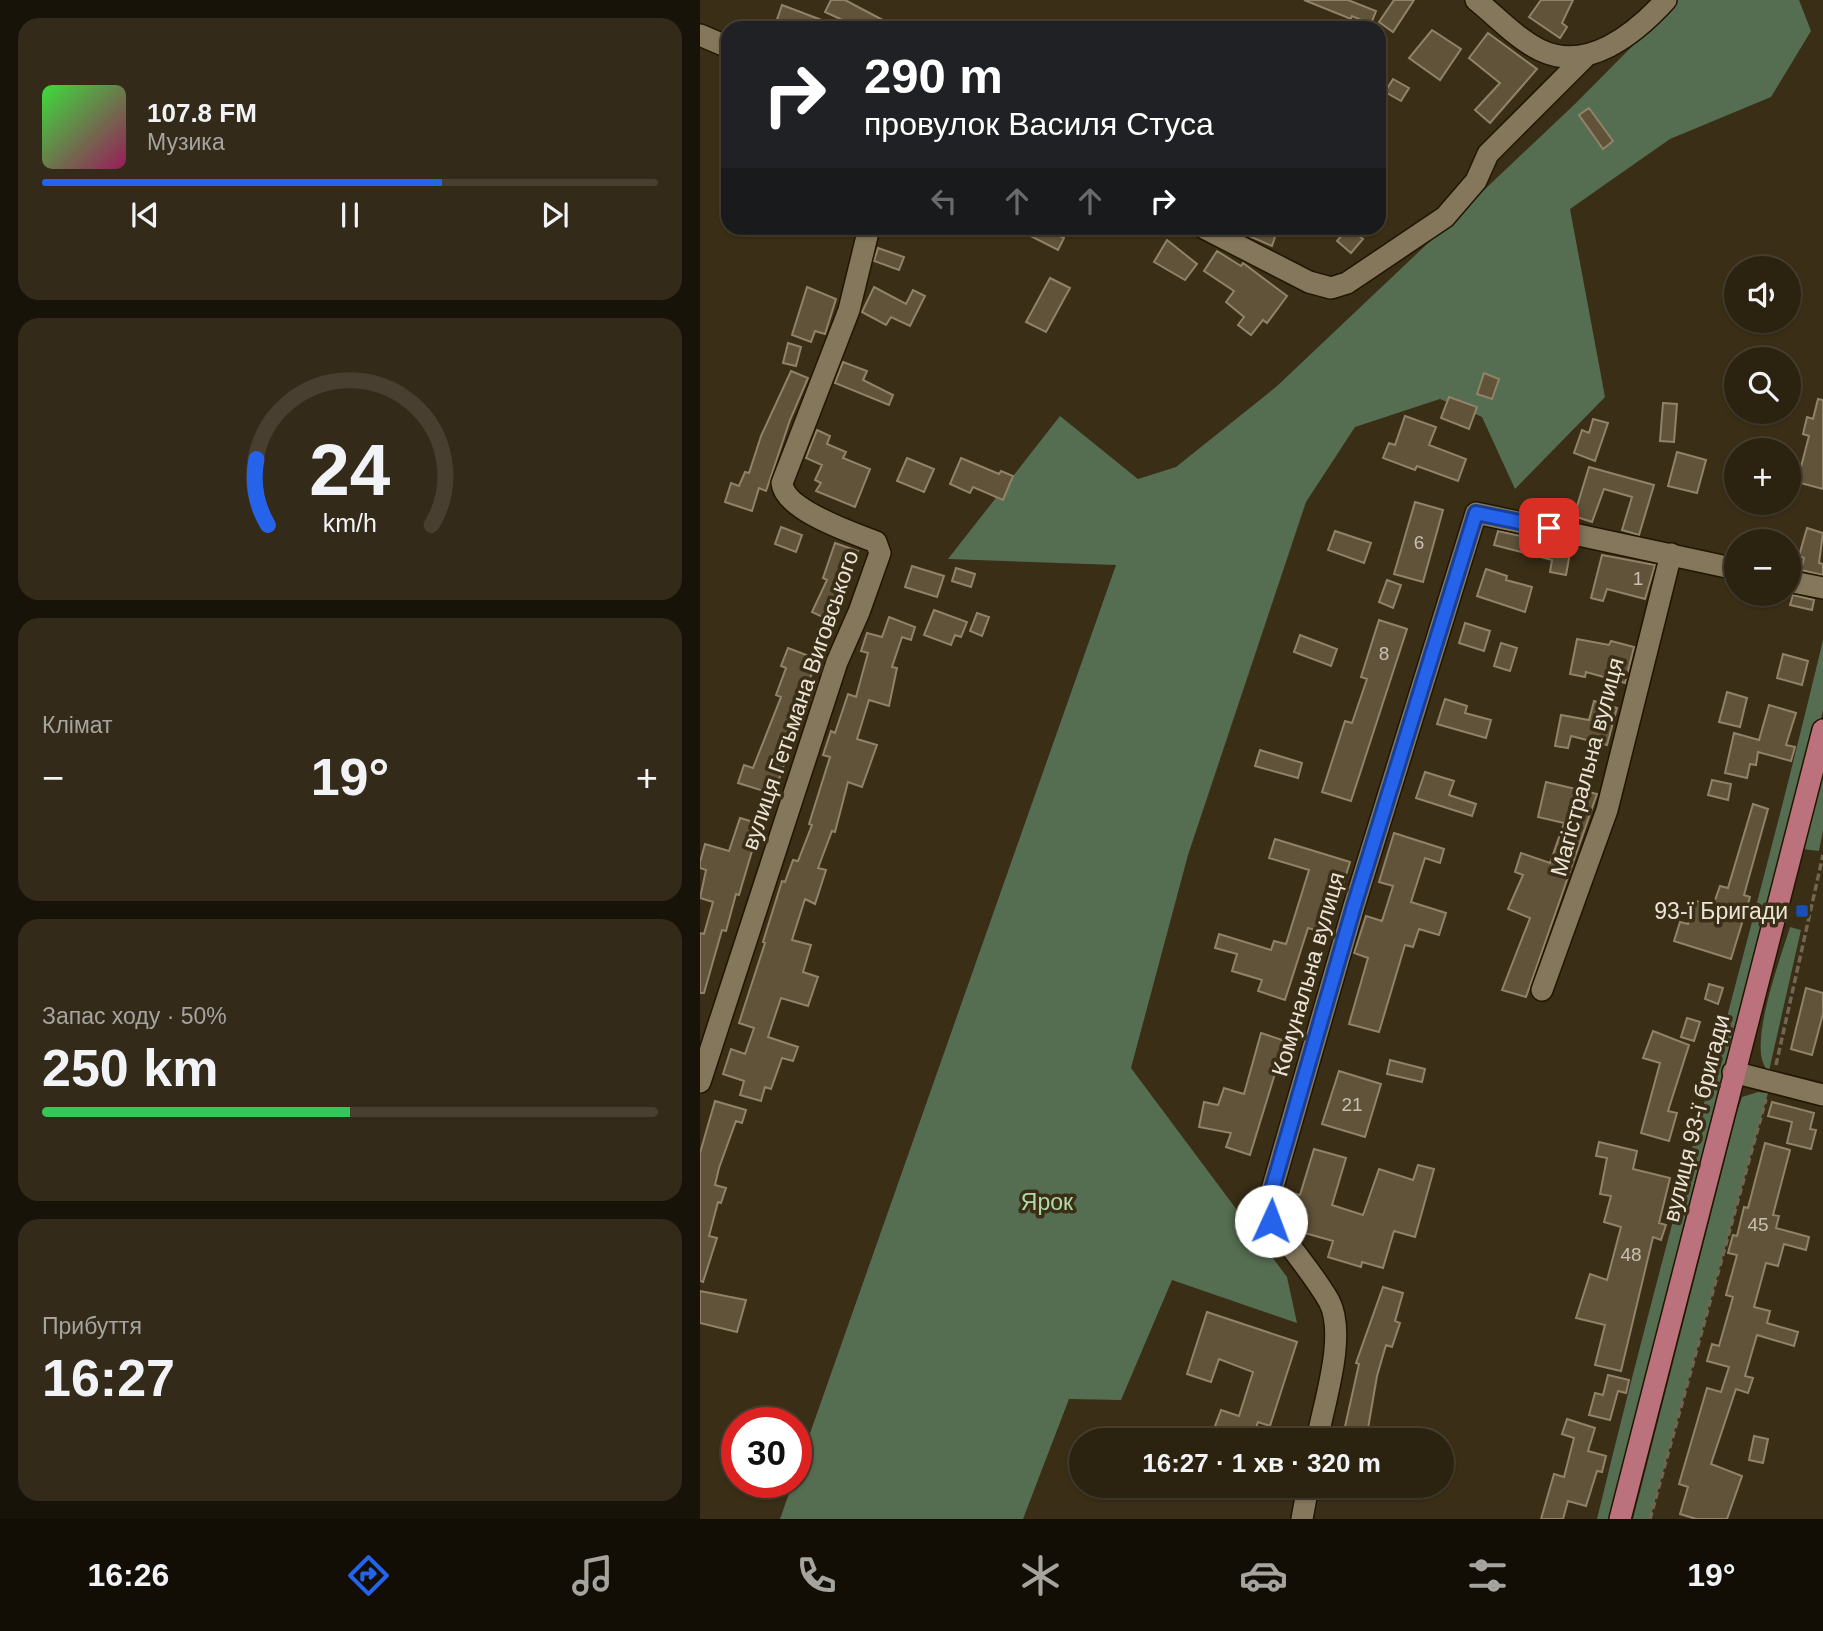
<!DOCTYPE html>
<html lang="uk">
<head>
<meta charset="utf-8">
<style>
	:root { --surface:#2c2210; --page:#342a19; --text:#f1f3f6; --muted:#a6a49f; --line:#483f30; --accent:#2563eb }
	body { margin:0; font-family:Helvetica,sans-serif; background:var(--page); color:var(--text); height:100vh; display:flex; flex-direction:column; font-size:26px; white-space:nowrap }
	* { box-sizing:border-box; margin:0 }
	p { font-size:23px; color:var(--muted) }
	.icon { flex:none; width:38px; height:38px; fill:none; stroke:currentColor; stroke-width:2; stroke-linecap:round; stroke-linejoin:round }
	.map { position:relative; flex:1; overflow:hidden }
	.details { display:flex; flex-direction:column; gap:18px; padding:18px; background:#181309; width:700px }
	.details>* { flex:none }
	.top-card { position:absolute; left:21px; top:21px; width:665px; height:214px; border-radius:21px; box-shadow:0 2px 5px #0004,0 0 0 2px var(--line); background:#202124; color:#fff; overflow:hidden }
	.fabs { position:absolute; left:1024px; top:256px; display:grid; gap:14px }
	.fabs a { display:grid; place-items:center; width:77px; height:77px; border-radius:50%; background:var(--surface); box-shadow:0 2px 5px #0004,0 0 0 2px var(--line); font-size:35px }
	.speed { position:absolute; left:21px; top:1407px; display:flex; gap:14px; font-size:35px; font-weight:700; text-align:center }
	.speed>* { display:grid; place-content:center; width:91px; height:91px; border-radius:50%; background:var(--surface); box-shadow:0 2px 5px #0004,0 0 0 2px var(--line); line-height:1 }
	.speed .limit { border:10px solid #d22; background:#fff; color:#111 }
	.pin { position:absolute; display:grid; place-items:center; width:60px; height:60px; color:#fff; margin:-30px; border-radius:14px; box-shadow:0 4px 10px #0006 }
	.me { position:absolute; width:77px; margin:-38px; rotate:2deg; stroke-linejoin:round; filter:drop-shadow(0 0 5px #0008) }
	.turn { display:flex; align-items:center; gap:24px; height:147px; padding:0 28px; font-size:32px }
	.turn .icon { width:91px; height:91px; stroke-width:2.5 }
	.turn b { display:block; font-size:49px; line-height:60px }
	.lanes { display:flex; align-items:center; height:66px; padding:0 28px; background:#0003; justify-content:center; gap:35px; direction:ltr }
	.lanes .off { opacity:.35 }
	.big { font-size:52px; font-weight:700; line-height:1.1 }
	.details .widget { flex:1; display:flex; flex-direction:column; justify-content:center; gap:10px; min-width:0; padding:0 24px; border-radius:21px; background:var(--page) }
	.details .dial { align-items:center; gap:0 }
	.dial svg { height:182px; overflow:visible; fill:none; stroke:var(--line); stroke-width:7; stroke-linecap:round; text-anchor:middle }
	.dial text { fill:var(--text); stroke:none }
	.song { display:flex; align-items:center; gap:21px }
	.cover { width:84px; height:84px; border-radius:10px; background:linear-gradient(135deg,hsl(120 70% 55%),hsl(330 70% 35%)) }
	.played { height:7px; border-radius:4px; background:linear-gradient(90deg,var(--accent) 65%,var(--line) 65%) }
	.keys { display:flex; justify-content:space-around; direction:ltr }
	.heat { display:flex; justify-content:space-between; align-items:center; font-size:38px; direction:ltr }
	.charge { height:10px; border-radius:5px; background:linear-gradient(90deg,#34c759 50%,var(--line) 0) }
	.trip { position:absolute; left:369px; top:1428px; width:385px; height:70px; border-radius:35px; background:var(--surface); box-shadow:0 2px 5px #0004,0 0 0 2px var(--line); font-weight:700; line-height:70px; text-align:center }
	.tabs { display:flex; height:112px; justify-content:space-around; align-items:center; background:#120e06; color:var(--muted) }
	.tabs .icon { width:49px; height:49px }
	.tabs .selected { color:var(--accent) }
	.tabs b { font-size:32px; color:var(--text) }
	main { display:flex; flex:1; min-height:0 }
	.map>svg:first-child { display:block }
	.forest { fill:#556d51 }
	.building { fill:#60533a; stroke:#918368; stroke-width:2 }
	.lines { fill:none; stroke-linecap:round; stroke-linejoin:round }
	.minor-casing { stroke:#211600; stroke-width:24 }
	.major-casing { stroke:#211600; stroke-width:24 }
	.path { stroke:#706651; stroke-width:3.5; stroke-dasharray:7 3.5; stroke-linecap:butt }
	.minor { stroke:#84775c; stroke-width:21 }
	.major { stroke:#bc727c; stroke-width:21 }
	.route-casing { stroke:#184099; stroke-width:18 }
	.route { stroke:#2563eb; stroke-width:12 }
	.transit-dot { fill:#1a4fb4; stroke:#3a2e16; stroke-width:2.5 }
	.labels { text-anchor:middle; stroke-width:7; stroke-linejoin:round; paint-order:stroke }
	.number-label { font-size:19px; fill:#c9c0af }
	.street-label { font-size:23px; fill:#ece4d6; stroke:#3a2e16 }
	.poi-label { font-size:23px; fill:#ece4d6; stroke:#3a2e16; text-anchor:end }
	.park-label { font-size:23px; fill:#b0daa9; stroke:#3a2e16 }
</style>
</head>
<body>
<main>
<section class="details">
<div class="widget">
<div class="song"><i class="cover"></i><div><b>107.8 FM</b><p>Музика</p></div></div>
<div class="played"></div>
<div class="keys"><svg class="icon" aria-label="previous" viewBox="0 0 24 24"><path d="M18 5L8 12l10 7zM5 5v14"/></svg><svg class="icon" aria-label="pause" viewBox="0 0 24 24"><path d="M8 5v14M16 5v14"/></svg><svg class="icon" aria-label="next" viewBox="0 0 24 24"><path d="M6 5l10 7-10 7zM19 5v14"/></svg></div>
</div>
<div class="widget dial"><svg viewBox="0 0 100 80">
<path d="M14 69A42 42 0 1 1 86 69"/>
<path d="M14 69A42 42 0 0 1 9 40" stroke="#2563eb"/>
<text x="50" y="56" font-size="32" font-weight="700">24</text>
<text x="50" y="72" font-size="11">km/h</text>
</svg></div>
<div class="widget"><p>Клімат</p>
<div class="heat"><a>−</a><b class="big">19°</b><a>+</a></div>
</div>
<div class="widget"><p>Запас ходу · 50%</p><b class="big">250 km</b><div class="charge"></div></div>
<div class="widget"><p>Прибуття</p><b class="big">16:27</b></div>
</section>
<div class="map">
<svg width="1123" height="1519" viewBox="0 0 1123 1519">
	<rect width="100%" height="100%" fill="#3a2e16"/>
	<!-- forest -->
	<path class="forest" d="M978 0H1099L1111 31 1071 97 970 139 870 209 905 397 815 489 782 417 740 399 655 427 606 502 488 855 431 1068 587 1277 597 1323 472 1280 421 1400 369 1399 323 1519H80L93 1482H96V1473L416 565 248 559 360 416 438 479 476 467 576 387 876 103Z
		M1123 640V710L1117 736 913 1519H897C968 1225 1053 934 1123 640Z
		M1123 764V830L1119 851 1103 849Z
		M1090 927 1101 930 1069 1071C1044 1054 1082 954 1090 927Z
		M1058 1092 1068 1093 950 1519H933L1037 1112 1042 1097Z"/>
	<!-- building -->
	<path class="building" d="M131 0H145L198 28H160L125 12Z
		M604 0H648L676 11 671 24 652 16 651 19Z
		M694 0H714L693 32 679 22Z
		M841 0H873L862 23 867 27 860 38 829 17Z
		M82 5 140 27 139 28H74Z
		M732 30 761 49 740 80 709 58Z
		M788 33 837 69 790 123 775 110 800 83 769 58Z
		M693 79 709 88 701 101 685 92Z
		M889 108 913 141 903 149 879 115Z
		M315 228H344L364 238 358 250Z
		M551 228H578L572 246 549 236Z
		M648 228 663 239 651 253 637 241Z
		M467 240 497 264 485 280 454 262Z
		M178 248 204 257 199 270 174 261Z
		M517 251 541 266 543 263 587 296 567 323 563 320 551 335 538 325 544 317 526 302 534 291 504 271Z
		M350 278 370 288 346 332 326 322Z
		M107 287 136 299 125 334 115 331 111 342 92 335Z
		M174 287 206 304 213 290 225 296 210 326 191 317 186 325 162 312Z
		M88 343 101 347 96 366 83 363Z
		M143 362 167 371 163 380 193 395 189 405 135 383Z
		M91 371 108 378 90 420 66 491 59 488 52 511 25 502 31 483 39 486 45 472 49 473 61 436Z
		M784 373 799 379 792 399 777 394Z
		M749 397 777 407 769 429 741 418Z
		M1118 399 1123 400V489L1097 482 1109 436 1103 434 1107 417 1113 419Z
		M963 403 977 404 974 442 960 441Z
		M705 416 736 427 729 445 766 459 758 481 717 466 715 470 683 458 689 443 695 445Z
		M893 419 908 423 895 461 874 453 882 430 889 433Z
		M117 430 130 436 127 444 146 452 143 458 170 469 155 507 116 491 121 483 115 480 122 465 106 458Z
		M977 452 1006 460 997 493 968 486Z
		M207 458 234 469 224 492 197 481Z
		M261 458 299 474 301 471 313 476 303 500 273 487 270 493 250 484Z
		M889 467 954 485 939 535 922 530 932 497 904 489 892 522 874 516Z
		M715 502 743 510 723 582 694 574Z
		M81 527 102 535 96 552 75 544Z
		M1107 528 1123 533 1119 563 1123 564V575L1101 570 1104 558 1099 556Z
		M635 531 671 543 664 563 628 550Z
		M798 531 871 547 866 575 850 572 852 560 794 545Z
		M135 543 158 551 146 586 129 620 112 612 127 580 123 578Z
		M902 555 955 565 945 599 907 589 903 601 891 598Z
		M212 566 244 576 237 597 205 587Z
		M256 568 275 574 271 587 252 581Z
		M786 569 807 576 806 580 832 587 825 612 777 596Z
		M687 580 701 585 693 608 679 602Z
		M1093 595 1114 600 1112 610 1090 605Z
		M234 610 267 622 261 637 255 635 251 645 224 635Z
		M277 613 289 617 282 636 270 631Z
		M189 617 215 627 211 640 202 637 192 667 197 668 189 706 169 700 157 739 177 745 162 787 148 782 135 832 132 831 118 868 126 870 115 904 105 899 92 940 111 945 103 972 118 977 108 1006 81 998 68 1037 98 1047 93 1061 82 1058 71 1089 65 1087 61 1101 40 1095 44 1081 23 1074 31 1049 45 1054 54 1028 39 1023 65 943 63 942 82 881 85 882 93 860 98 861 112 825 109 824 130 757 123 755 131 731 135 733 148 694 156 697 168 653 161 651 167 633 182 637Z
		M679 620 707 629 651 801 622 792 645 721 652 723 667 679 661 677Z
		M765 623 790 631 784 651 759 643Z
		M600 635 637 649 631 666 594 652Z
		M877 639 909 645 911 641 934 647 925 683 886 672 885 677 870 674Z
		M801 643 817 648 810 671 794 666Z
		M88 648 117 659 108 684 115 686 108 707 104 706 74 794 38 783 44 765 53 768 81 697 76 695 86 668 81 666Z
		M1083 654 1108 661 1102 685 1077 678Z
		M1027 692 1047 698 1040 727 1019 722Z
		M745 699 767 706 765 713 791 720 786 738 737 724Z
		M894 701 917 708 907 745 871 736 868 748 855 746 861 715 889 720Z
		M1069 705 1096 713 1086 745 1095 747 1091 761 1058 752 1056 765 1050 764 1047 778 1025 773 1034 733 1059 740Z
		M560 750 602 763 598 778 555 766Z
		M725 772 754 781 749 795 776 804 772 816 716 798Z
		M1012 780 1031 784 1028 800 1008 795Z
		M846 782 897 794 826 997 802 990 830 918 808 909 823 875 815 872 821 853 850 863 864 823 838 817Z
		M1053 804 1068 809 1044 895 1050 897 1031 959 974 941 980 922 988 924 996 901 1013 906 1020 886 1028 888Z
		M40 818 64 825 56 852 52 851 39 895 36 894 26 931 22 930 4 993H0V933L4 934 13 902 0 898 6 870 0 868V862L5 844 29 851Z
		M694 833 744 849 740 863 725 858 711 902 746 913 739 935 719 929 713 947 705 945 679 1032 649 1024 668 958 654 953 666 916 682 921 693 886 679 882Z
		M575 839 650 862 640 895 632 892 619 931 608 928 585 1000 558 991 562 980 532 971 537 954 515 948 519 934 571 950 574 941 586 944 609 870 569 858Z
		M1009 984 1023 988 1018 1004 1005 999Z
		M1106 988 1123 993V1014L1112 1055 1091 1049Z
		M987 1018 1000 1022 994 1041 981 1037Z
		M953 1031 989 1045 968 1111 977 1113 969 1141 941 1133 960 1063 943 1058Z
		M561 1033 585 1041 550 1155 526 1147 531 1133 499 1127 504 1102 518 1105 524 1088 544 1094Z
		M690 1060 725 1069 722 1082 687 1074Z
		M639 1071 681 1084 665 1137 622 1124Z
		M15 1101 46 1110 42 1123 36 1121 19 1168 15 1185 26 1188 21 1203 18 1202 9 1236 17 1238 3 1282 0 1281V1153Z
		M1072 1102 1114 1113 1110 1129 1116 1130 1111 1149 1087 1143 1092 1122 1068 1116Z
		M899 1142 937 1151 933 1169 970 1178 959 1223 966 1225 961 1240 953 1237 921 1371 895 1365 905 1325 876 1318 890 1274 907 1280 921 1227 904 1222 911 1196 900 1194 907 1158 896 1156Z
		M1065 1143 1090 1150 1073 1215 1079 1216 1076 1228 1109 1237 1106 1250 1084 1244 1078 1266 1066 1263 1054 1307 1070 1311 1067 1323 1098 1332 1094 1346 1057 1335 1045 1376 1053 1378 1048 1393 1036 1389 1011 1464 1042 1476 1027 1519H996L980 1514 988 1487 979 1484 1007 1388 1021 1392 1029 1367 1007 1361 1012 1344 1019 1346 1033 1297 1026 1295 1037 1255 1028 1253 1033 1235 1037 1236 1044 1207 1048 1208Z
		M614 1149 646 1158 632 1205 663 1215 679 1169 713 1180 718 1165 734 1169 715 1237 694 1231 683 1268 662 1262 661 1267 628 1257 633 1241 594 1230 584 1217 592 1193 600 1195Z
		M683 1287 703 1293 695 1321 700 1323 692 1347 686 1345 677 1376 666 1440H642L659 1364 656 1363Z
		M0 1291 46 1300 37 1332 0 1323Z
		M507 1312 597 1342 570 1426 558 1422 552 1439 545 1436 543 1440H515L519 1428 515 1426 521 1410 539 1416 553 1372 519 1359 511 1382 487 1374Z
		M908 1375 929 1380 926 1393 918 1391 910 1420 889 1415 895 1393 903 1395Z
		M867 1419 895 1428 888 1451 906 1456 902 1472 897 1471 886 1506 868 1501 863 1519H841L854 1474 864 1477 874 1438 862 1434Z
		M1054 1436 1068 1439 1063 1463 1049 1460Z"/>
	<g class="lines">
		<!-- minor casing -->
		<g class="minor-casing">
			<path id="minor" d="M776 0C796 16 817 39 840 50 887 73 935 34 966 0
				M0 35 28 47
				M504 228 609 282 631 288 647 283 745 217 776 181 788 154 886 56
				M1088 581 1123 588
				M842 990 907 810 971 554
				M1033 1072 1123 1095
				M0 1082 137 662 159 612 180 553 176 542C153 533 84 510 82 483L149 310 169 228
				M617 1440C624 1403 647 1335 629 1301 613 1273 590 1247 571 1221L567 1207 654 906 776 513 1036 569
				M602 1519 608 1486"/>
		</g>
		<!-- major casing -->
		<g class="major-casing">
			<path id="major" d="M920 1519 1123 730"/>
		</g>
		<!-- path -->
		<path class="path" d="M1076 1065 1123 855
			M950 1519 1066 1099"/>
		<!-- minor -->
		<use href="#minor" class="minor"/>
		<!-- major -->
		<use href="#major" class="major"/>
	</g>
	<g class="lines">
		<!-- route casing -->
		<g class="route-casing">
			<path id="route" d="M571 1221 567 1207 654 906 776 513 849 528"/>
		</g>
		<!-- route -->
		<use href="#route" class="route"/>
	</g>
	<!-- markers -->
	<rect class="transit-dot" x="1095" y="904" width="14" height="14" rx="3.5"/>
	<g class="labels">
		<!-- number labels -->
		<g class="number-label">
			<text x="719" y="549">6</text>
			<text x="938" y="585">1</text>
			<text x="684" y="660">8</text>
			<text x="652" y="1111">21</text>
			<text x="1058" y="1231">45</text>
			<text x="931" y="1261">48</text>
		</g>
		<!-- street labels -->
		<g class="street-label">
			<text transform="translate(100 700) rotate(-71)" y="8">вулиця Гетьмана Виговського</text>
			<text transform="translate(887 767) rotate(-75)" y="8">Магістральна вулиця</text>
			<text transform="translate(608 974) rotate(-74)" y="8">Комунальна вулиця</text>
			<text transform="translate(996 1118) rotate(-76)" y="8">вулиця 93-ї бригади</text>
		</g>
		<!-- poi labels -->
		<g class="poi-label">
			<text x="1088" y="919">93-ї Бригади</text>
		</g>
		<!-- park labels -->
		<g class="park-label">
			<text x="347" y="1210">Ярок</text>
		</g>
	</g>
</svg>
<div class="fabs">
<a><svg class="icon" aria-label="sound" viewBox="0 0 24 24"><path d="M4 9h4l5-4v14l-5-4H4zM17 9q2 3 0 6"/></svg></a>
<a><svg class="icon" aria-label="search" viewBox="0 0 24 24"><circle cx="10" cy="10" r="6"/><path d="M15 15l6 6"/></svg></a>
<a>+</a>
<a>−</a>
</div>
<div class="speed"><div class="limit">30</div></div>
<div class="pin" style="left:849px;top:528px;background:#d93025"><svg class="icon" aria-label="arrive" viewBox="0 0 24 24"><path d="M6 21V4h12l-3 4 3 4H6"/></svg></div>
<svg class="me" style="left:571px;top:1221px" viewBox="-20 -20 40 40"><circle r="19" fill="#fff"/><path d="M0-13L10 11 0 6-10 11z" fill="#2563eb"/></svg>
<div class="trip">16:27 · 1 хв · 320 m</div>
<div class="top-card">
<div class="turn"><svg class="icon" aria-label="right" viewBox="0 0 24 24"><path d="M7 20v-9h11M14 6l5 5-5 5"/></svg><div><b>290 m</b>провулок Василя Стуса</div></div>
<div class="lanes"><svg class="icon off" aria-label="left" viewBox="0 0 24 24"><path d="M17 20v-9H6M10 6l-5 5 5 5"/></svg><svg class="icon off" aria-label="ahead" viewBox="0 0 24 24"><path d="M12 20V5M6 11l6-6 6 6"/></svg><svg class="icon off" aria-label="ahead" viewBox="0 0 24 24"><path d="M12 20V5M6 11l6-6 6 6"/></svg><svg class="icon" aria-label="right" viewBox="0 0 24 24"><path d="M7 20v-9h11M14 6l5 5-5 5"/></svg></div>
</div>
</div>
</main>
<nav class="tabs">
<b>16:26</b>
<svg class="icon selected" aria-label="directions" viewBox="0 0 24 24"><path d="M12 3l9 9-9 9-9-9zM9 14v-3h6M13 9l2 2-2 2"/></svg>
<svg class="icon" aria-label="music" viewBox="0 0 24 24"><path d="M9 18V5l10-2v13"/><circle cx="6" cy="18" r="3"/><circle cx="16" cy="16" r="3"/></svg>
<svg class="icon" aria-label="phone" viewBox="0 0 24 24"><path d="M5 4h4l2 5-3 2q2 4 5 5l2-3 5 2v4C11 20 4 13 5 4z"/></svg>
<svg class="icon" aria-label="climate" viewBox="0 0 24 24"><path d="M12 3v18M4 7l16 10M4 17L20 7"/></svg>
<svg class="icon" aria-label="car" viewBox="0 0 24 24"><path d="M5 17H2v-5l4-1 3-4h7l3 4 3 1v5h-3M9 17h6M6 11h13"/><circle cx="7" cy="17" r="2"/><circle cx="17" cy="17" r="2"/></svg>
<svg class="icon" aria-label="filters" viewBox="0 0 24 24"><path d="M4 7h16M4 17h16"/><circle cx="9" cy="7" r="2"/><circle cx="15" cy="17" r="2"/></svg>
<b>19°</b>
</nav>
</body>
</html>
